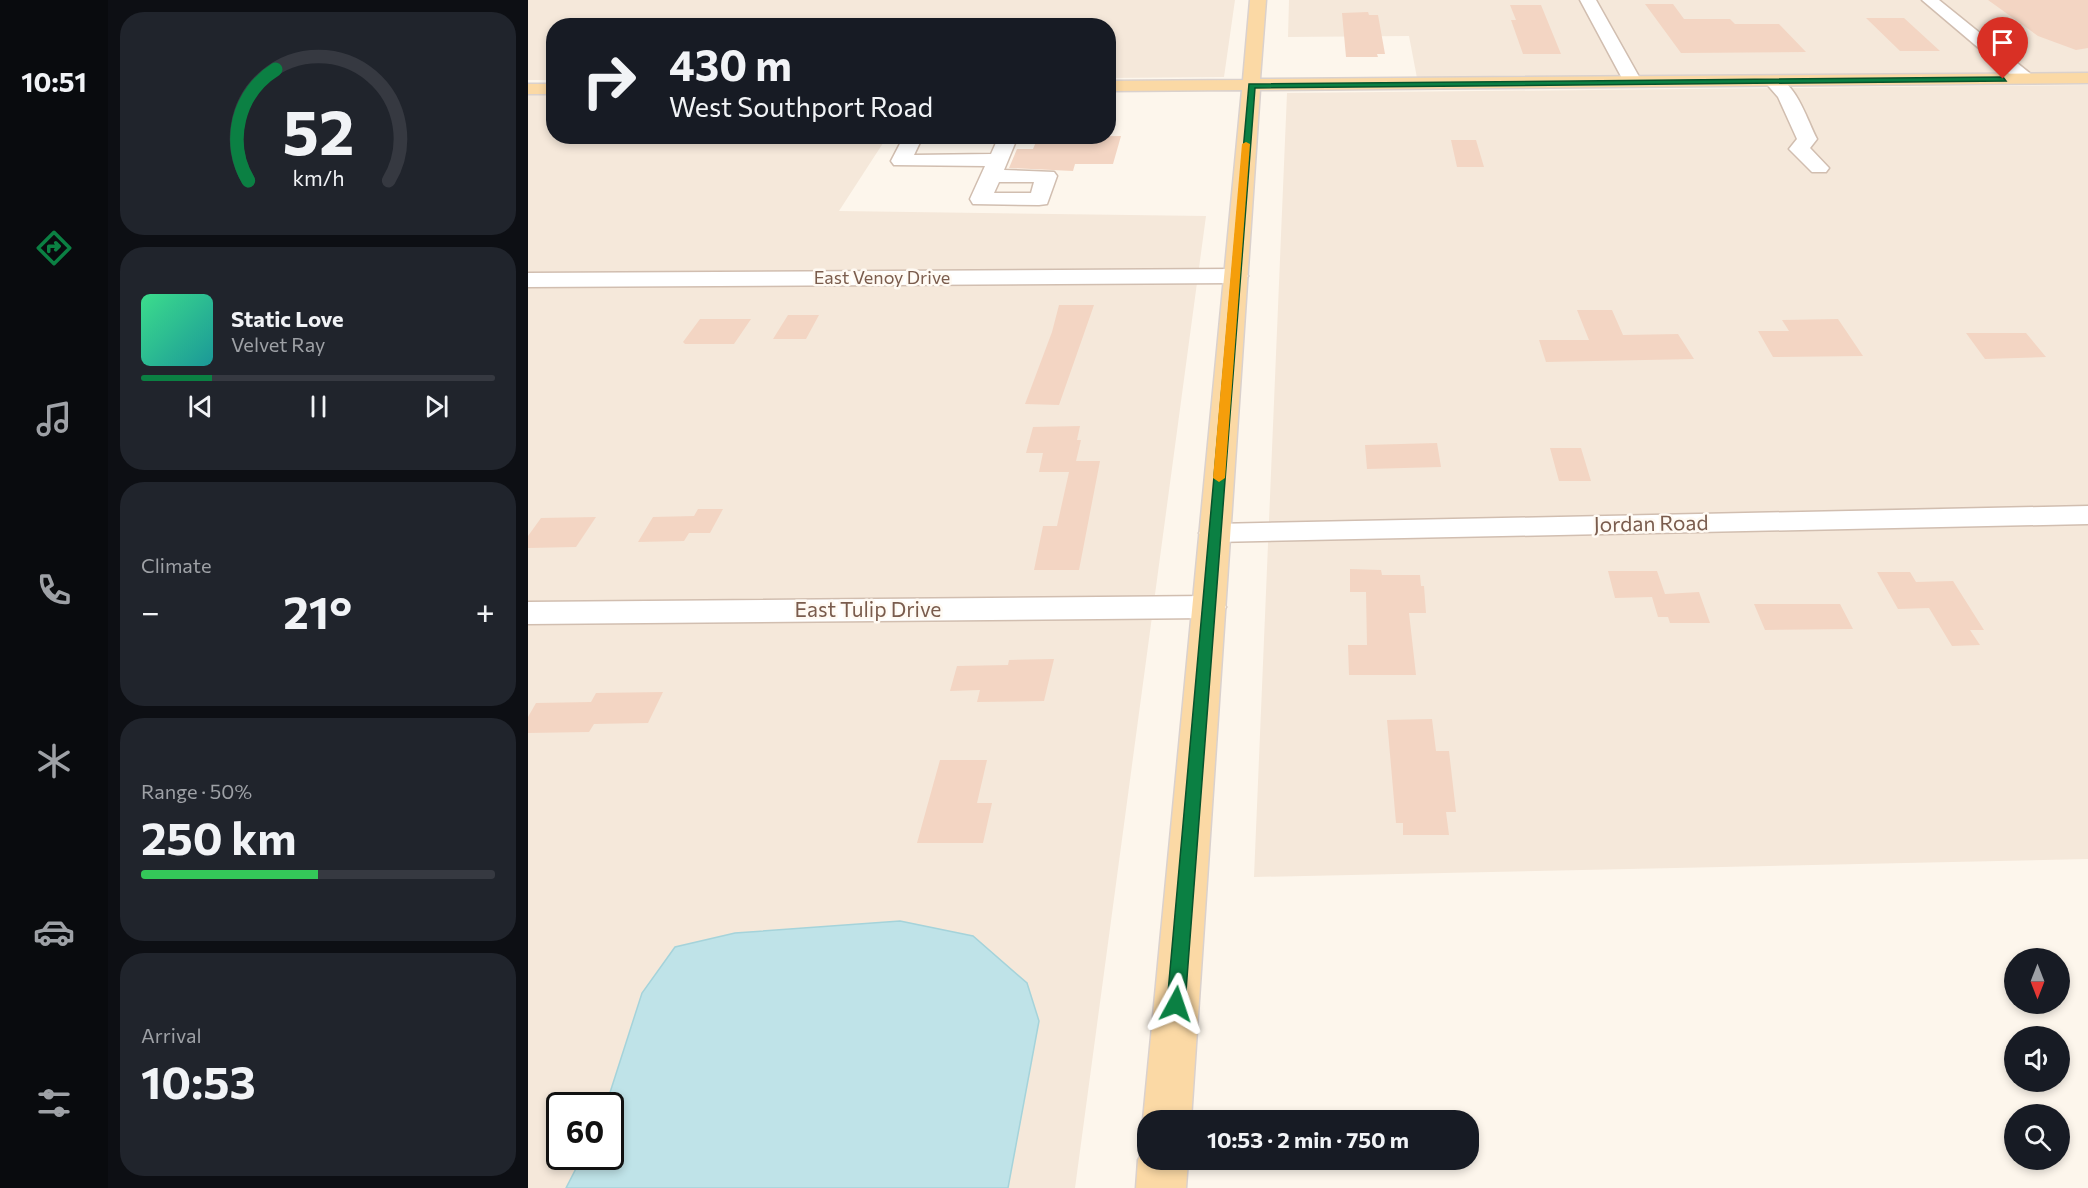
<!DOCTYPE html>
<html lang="en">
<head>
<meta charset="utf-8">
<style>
	:root { --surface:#171b24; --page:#20242c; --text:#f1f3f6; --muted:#9ea1a6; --line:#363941; --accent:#0b8043 }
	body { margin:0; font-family:Commissioner,sans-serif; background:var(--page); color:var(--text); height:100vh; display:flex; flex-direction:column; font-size:22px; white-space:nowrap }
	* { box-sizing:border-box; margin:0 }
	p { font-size:20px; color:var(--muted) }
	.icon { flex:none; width:33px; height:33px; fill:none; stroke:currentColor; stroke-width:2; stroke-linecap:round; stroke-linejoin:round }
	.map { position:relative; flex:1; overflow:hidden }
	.details { display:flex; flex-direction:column; gap:12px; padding:12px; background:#0d0f14; width:420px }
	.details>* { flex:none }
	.banner { position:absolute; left:18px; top:18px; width:570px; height:126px; border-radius:24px; box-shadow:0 3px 9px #0003; background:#171b24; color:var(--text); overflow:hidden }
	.needle { width:39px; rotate:180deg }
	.tools { position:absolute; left:1476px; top:948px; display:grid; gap:12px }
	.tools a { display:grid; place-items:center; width:66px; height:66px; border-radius:50%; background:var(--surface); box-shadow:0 3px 9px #0003; font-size:30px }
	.speed { position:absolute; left:18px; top:1092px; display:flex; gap:12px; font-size:30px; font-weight:700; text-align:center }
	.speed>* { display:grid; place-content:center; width:78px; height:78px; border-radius:50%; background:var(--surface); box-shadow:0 3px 9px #0003; line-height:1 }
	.speed .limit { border:3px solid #111; border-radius:9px; background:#fff; color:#111 }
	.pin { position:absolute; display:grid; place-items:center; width:51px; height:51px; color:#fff; margin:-62px -26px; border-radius:50% 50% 50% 0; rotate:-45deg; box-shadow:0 0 6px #0007 }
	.pin .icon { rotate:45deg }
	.me { position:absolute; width:66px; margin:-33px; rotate:5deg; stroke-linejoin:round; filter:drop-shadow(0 0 4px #0008) }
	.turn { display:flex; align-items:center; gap:21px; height:126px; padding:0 24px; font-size:27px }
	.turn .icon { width:78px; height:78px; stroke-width:2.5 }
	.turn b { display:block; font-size:42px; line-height:51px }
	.big { font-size:45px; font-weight:700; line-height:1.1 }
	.details .tile { flex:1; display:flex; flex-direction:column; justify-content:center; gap:9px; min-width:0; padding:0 21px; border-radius:24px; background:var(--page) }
	.details .dial { align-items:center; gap:0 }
	.dial svg { height:156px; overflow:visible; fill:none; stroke:var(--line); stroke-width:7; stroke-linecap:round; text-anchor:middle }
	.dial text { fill:var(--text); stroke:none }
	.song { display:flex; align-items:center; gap:18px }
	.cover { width:72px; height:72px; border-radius:9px; background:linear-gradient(135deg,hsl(150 70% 55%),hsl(180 70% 35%)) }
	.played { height:6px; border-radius:3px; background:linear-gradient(90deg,var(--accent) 20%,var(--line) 20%) }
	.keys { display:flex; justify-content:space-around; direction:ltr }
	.heat { display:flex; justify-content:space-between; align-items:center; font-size:33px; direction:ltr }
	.charge { height:9px; border-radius:4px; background:linear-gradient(90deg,#34c759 50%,var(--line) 0) }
	.trip { position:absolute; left:609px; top:1110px; width:342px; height:60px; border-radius:24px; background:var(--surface); box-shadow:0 3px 9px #0003; font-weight:700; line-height:60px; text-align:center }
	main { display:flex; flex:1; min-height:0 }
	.menu { display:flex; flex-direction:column; width:108px; justify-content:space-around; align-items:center; background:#090b0e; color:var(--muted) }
	.menu .icon { width:42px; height:42px }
	.menu .current { color:var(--accent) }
	.menu b { font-size:27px; color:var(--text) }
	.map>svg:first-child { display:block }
	.residential { fill:#f5e8da; fill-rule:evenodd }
	.water { fill:#bfe3e8; stroke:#a5d3da; stroke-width:1.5 }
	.building { fill:#f3d5c3 }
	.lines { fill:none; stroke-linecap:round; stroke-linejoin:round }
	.minor-casing { stroke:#d1beb0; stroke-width:3 }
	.major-casing { stroke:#dad1cd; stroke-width:3 }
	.minor { fill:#fff; fill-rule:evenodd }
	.major { fill:#fbd9a5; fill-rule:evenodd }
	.route { fill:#0b8043; stroke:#07532c; stroke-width:1.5 }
	.slow { fill:#f59e0b }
	.labels { text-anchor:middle; stroke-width:5; stroke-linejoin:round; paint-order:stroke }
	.far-street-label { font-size:18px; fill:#7a5c4d; stroke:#fffaf3 }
	.street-label { font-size:21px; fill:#7a5c4d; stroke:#fffaf3 }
</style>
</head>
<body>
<main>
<nav class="menu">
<b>10:51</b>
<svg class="icon current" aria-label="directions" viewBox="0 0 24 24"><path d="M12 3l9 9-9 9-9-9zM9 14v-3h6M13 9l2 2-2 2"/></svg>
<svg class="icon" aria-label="music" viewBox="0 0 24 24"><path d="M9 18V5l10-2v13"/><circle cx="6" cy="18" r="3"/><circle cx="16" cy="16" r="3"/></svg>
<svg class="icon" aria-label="phone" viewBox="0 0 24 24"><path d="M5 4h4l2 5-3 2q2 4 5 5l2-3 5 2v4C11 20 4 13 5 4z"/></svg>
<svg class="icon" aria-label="climate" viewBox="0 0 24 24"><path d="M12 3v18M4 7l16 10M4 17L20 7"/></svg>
<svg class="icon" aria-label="car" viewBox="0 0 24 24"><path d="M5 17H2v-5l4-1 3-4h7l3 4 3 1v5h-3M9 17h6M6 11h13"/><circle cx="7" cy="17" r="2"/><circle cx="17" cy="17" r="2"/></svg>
<svg class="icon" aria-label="filters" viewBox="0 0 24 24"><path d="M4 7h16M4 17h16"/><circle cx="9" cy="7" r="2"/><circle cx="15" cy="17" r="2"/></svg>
</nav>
<section class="details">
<div class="tile dial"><svg viewBox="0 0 100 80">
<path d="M14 69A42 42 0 1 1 86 69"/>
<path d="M14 69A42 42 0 0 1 28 12" stroke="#0b8043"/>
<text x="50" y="56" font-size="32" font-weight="700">52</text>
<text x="50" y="72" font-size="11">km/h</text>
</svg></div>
<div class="tile">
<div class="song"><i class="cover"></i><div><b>Static Love</b><p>Velvet Ray</p></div></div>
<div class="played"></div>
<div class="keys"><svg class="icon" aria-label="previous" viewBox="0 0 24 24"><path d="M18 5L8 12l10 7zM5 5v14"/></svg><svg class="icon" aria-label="pause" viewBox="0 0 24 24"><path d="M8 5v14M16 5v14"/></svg><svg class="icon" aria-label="next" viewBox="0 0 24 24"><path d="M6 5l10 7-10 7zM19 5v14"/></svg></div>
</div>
<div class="tile"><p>Climate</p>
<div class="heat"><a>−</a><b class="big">21°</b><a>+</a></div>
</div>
<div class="tile"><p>Range · 50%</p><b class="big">250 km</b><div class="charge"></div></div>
<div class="tile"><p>Arrival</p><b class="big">10:53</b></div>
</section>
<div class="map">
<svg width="1560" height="1188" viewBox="0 0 1560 1188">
	<rect width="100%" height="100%" fill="#fdf6ec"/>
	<!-- residential -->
	<path class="residential" d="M0 0H707L696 77 581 78 580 26H26L25 80H0Z
		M761 0H1560V72L889 78 881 36 760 37Z
		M1560 85V859L726 877 759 93Z
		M25 94 26 136 359 137 311 211 678 216 547 1188H0V95ZM32 1106H82V1156H32Z"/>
	<!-- water -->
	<path class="water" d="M372 921 445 936 499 983 511 1021 480 1188H38L54 1157 82 1156V1106L78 1105 114 993 147 947 207 933Z"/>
	<!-- building -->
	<path class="building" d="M1460 0H1560V48L1548 50 1510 36Z
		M1117 4H1145L1156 19H1202L1207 24H1251L1278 52 1153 53Z
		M982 5H1013L1033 54H995L983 20H988Z
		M840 12 841 15H850L857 54H849L850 57H818L814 13Z
		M1338 18H1376L1412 51H1372Z
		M593 136 585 164H547L545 171 481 168 489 149H505L510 137Z
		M923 140H948L956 167H929Z
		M531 305H566L531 405 497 404 524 332Z
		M1049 310H1084L1095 335 1150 334 1166 359 1018 362 1011 340H1061Z
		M260 315H291L278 339H245Z
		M172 319H223L206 344H157L155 342Z
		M1310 319 1335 356 1245 357 1230 331H1261L1254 320Z
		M1438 333H1498L1518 357 1457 359Z
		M552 426 549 440H553L548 461H572L551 570H506L515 526H529L541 472H511L515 453H498L505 427Z
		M909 443 913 467 839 469 837 445Z
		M1022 448H1053L1063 481H1031Z
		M170 509H195L182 533H161L156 541 110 542 125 517 166 516Z
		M68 517 48 547 0 548V536L13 518Z
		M822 569 853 570 854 575H892L893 586H896L898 613H881L888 675H821L820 645H839L838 592H822Z
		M1080 571H1129L1137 594 1171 592 1182 623H1142L1140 617H1130L1124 597 1087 598Z
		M1349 572H1382L1388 582 1425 581 1456 630H1442L1452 645 1424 646 1401 608 1370 609Z
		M1226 604H1312L1325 629 1237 630Z
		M526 659 516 701 449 702 452 690 422 691 429 666 480 665 481 660Z
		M135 692 120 723 66 724 61 732 0 733V717L8 703 63 702 68 693Z
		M904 719 908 751H921L928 812H918L921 835H875V823H868L859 720Z
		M412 760H459L449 803H464L455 843H389Z"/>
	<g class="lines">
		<!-- minor casing -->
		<g class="minor-casing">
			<path id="minor" d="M1052 0H1068L1114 82 1111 86H1099L1096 82Z
				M1394 0H1411L1504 75 1507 79 1504 83H1492Z
				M1245 76C1268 81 1279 120 1289 139L1282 148 1301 168 1298 172H1284L1261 149 1269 139 1250 97 1236 81 1239 77Z
				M376 136H395L386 155 463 154 471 136H490L476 170 526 172 529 176 519 204 511 205 445 204 442 199 457 166 366 165 363 161ZM471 182H506L503 193H466Z
				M708 269 716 271 720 276 716 281 708 283 0 287V273Z
				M1560 506V524L687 542 676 540 671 533 676 526 687 524Z
				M681 596 693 599 698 607 693 615 681 618 0 624V602Z"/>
		</g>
		<!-- major casing -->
		<g class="major-casing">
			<path id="major" d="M722 0H738L732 79 1560 73V83L732 90 663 1120H620V1131L615 1120 714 90 580 91V81L715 80Z
				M0 84H26V94H0Z
				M620 1142V1160H660L658 1188H608L610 1160Z"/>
		</g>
		<!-- minor -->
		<use href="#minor" class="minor"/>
		<!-- major -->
		<use href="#major" class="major"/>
	</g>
	<!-- route -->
	<path class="route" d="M1475 77 1478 81 727 88 657 1004 655 1010 648 1012 642 1010 639 1004 721 84Z"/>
	<!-- slow -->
	<path class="slow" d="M718 142 722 144 697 478 691 482 685 478 714 144Z"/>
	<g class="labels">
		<!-- far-street labels -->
		<g class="far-street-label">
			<text x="354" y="284">East Venoy Drive</text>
		</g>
		<!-- street labels -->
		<g class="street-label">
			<text transform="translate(1123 524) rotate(-1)" y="7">Jordan Road</text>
			<text x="340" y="617">East Tulip Drive</text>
		</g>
	</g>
</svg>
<div class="tools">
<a><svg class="needle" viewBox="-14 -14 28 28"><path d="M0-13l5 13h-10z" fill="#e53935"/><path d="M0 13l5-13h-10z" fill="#9ea1a6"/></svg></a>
<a><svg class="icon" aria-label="sound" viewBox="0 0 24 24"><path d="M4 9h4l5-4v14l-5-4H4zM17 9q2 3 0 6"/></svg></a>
<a><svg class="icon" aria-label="search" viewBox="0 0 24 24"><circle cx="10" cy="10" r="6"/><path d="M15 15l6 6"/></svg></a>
</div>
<div class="speed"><div class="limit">60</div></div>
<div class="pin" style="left:1475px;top:79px;background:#d93025"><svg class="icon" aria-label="arrive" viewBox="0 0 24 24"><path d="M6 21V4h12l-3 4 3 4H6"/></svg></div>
<svg class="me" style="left:648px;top:1004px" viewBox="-20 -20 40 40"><path d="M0-17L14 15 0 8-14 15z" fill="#0b8043" stroke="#fff" stroke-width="4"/></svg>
<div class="trip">10:53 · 2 min · 750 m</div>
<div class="banner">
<div class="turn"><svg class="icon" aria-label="right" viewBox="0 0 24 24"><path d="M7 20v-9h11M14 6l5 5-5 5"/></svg><div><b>430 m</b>West Southport Road</div></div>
</div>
</div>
</main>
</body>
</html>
